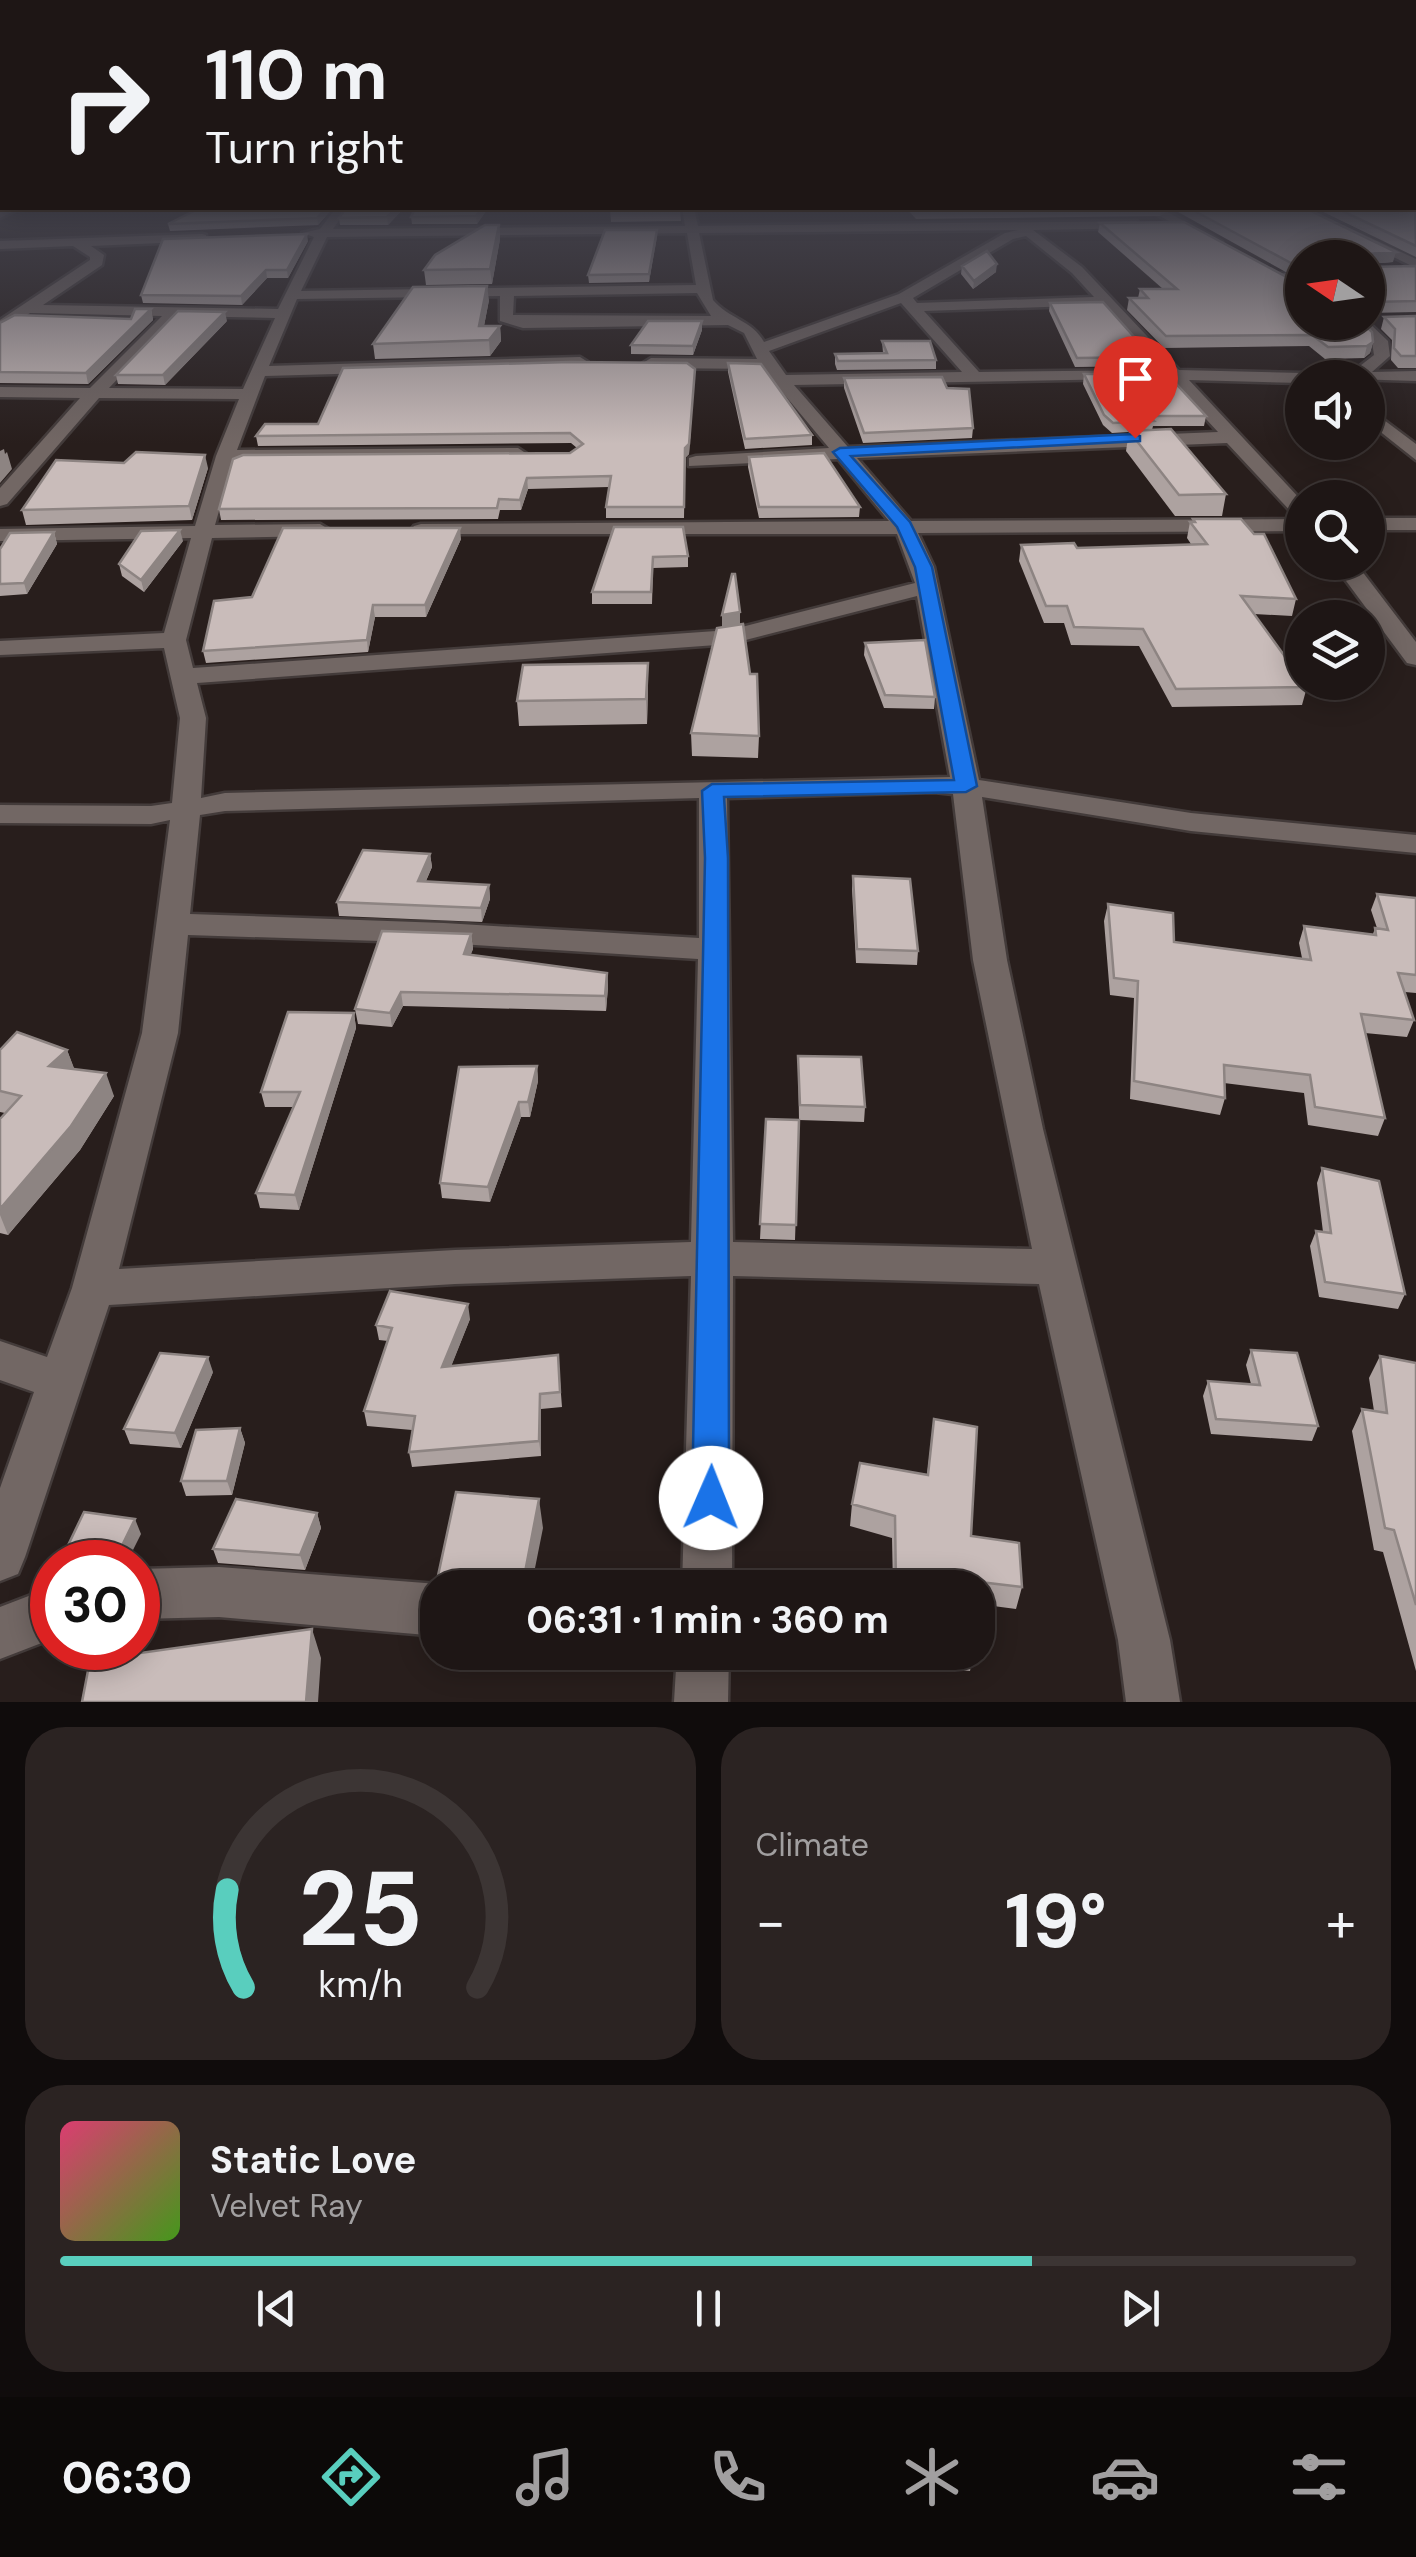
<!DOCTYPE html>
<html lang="en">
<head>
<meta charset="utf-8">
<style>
	:root { --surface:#1e1615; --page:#2b2322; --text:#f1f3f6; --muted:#a19fa0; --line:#3c3534; --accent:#59cebe }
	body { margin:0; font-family:"DM Sans",sans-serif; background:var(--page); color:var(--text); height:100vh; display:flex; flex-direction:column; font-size:38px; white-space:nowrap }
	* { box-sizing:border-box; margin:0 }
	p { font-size:32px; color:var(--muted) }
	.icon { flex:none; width:55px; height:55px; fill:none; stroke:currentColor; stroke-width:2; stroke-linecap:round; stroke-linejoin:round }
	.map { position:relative; height:1702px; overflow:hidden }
	.panel { display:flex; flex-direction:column; gap:25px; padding:25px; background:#100c0c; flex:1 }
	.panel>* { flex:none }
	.banner { position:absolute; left:0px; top:0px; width:1418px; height:210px; box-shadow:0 5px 25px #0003,0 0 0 2px var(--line); background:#1e1615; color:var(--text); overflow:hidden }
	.needle { width:65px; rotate:283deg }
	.controls { position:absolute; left:1285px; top:240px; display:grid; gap:20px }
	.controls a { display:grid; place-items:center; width:100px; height:100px; border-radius:50%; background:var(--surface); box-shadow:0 5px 25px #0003,0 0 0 2px var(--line); font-size:50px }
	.speed { position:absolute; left:30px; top:1540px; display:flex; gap:20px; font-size:50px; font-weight:700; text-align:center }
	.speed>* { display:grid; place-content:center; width:130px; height:130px; border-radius:50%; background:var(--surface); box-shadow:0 5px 25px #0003,0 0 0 2px var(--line); line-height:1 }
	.speed .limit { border:15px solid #d22; background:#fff; color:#111 }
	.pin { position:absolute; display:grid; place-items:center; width:85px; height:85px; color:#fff; margin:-102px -42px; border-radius:50% 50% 50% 0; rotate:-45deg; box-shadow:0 0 10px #0007 }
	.pin .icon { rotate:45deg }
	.me { position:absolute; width:110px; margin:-55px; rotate:1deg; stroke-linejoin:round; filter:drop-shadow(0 0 8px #0008) }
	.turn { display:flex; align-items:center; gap:35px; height:210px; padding:0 40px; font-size:45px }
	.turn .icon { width:130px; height:130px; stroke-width:2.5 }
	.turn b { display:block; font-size:70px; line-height:85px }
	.big { font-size:75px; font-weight:700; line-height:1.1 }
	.panel .tile { flex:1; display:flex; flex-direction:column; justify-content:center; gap:15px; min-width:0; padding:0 35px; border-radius:40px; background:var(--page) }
	.panel .dial { align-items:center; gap:0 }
	.dial svg { height:260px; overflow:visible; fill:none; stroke:var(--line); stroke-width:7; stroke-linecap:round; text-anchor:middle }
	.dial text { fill:var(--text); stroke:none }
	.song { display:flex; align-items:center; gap:30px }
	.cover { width:120px; height:120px; border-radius:15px; background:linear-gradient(135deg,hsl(340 70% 55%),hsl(100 70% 35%)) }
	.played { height:10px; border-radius:5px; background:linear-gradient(90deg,var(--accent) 75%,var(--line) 75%) }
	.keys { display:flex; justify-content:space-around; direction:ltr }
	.heat { display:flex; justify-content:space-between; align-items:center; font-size:55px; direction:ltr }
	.panel .tiles { flex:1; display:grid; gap:25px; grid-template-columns:1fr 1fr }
	.tile:last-child { grid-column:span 2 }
	.trip { position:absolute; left:420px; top:1570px; width:575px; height:100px; border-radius:40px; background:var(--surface); box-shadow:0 5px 25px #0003,0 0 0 2px var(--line); font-weight:700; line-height:100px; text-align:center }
	.dock { display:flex; height:160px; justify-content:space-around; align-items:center; background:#0c0908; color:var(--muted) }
	.dock .icon { width:70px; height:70px }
	.dock .current { color:var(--accent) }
	.dock b { font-size:45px; color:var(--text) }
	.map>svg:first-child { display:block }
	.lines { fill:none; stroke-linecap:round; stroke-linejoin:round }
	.minor-casing { stroke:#433b3a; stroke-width:5 }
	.minor { fill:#726764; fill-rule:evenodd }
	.wall { fill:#ada2a0 }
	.shaded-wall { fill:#8d8482 }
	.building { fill:#c9bcba; stroke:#8d8482; stroke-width:2.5 }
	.route { fill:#1a73e8; stroke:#114b97; stroke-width:2.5 }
</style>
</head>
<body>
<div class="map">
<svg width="1416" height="1702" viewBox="0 0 1416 1702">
	<rect width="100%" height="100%" fill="#281e1c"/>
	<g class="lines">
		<!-- minor casing -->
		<g class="minor-casing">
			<path id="minor" d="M5 208H20L0 218V210Z
				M336 208H348L333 229 685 226 682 208H694L698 226 1137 221 1141 228 1033 230 1082 267 1179 370 1302 373 1310 378H1302V383L1189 380 1302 501V518L1295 516 1227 443 857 458 911 521 1302 519V531L918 533 934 567 979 780 1191 813 1416 835V853L1191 831 982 797 1007 960 1043 1129 1170 1640 1180 1702H1126L1118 1640 1039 1284 733 1276 732 1588H682L691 1276 455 1284 109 1305 25 1557 18 1574 0 1581V1488L34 1392 0 1380V1341L47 1357 72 1288 142 1033 170 820 151 824 0 823V805L151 806 172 803 180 718 164 648 0 655V641L164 633 191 538 0 541V529L195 526 216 456 239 399 99 398 7 504 0 506V488L80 398 0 397V387L90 388 162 316 30 313 0 332V320L90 260V257L73 246 0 249V241L202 234 206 235V241L91 246 104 255 102 265 43 305 278 309 314 237 302 233 320 229ZM1018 230 1005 233 899 294 764 342C752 320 729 319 713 300L699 233ZM687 233 696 285 301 291 327 237ZM1026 236 1072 273 1094 297 917 303 913 298 1013 239ZM697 293 711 316 513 315 514 296ZM500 296V321L523 328 728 325 744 333 757 359 651 358 643 363 651 368 763 369 829 448 696 456 689 458V466L838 459 889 521 421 524 414 526 411 530 414 534H897L915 583 730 630 193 668 186 640 212 538 320 536 330 530 320 524 215 525 233 462 518 460 527 454 518 448 237 450 265 376 580 367 588 362 580 357 269 366 297 299ZM901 303 962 372 786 375 769 351ZM1102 305 1161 370 979 372 924 311ZM178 316 275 318 243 389 109 388ZM1124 379 1170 380 1218 432 848 447 794 385ZM917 596 950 777 225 793 201 798 206 718 197 683 730 644ZM934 792 953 794 973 960 1032 1249 733 1242 727 798ZM699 798V938L444 923 190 914 200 815 225 811ZM188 935 444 943 698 959 691 1242 455 1250 119 1269 178 1033Z
				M1146 208H1160L1222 242 1211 245Z
				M1293 208H1307L1416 259V268Z
				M1302 270V278L1280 279 1273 275Z
				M1352 322H1368L1388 341 1390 356 1372 372 1416 371V381L1320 378 1328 373H1351L1374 355 1372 342Z
				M1368 408 1416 444V460L1368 422Z
				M1368 518H1416V530H1368Z
				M1332 562H1355L1416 642V665L1407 663Z
				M219 1567 438 1584 446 1588H438V1636L219 1617 138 1619V1569Z
				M52 1587V1639L0 1659V1607Z
				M677 1652H729L728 1702H674Z"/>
		</g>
		<!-- minor -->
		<use href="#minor" class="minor"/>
	</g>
	<!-- wall -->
	<path class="wall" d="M1416 206V257L1315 208H1415Z
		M200 208H333L318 225 170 231 168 224Z
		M404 208 388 225H340L339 218Z
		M415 208H488L477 224H412L411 217Z
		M906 208H1305L1393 262 1368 264V267L1416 266V312L1368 313 1302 258V281L1171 208 1160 216 916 219Z
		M610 209H680L681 221 611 222Z
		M1100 223 1298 283 1373 342 1370 353 1364 358 1325 359 1309 346 1164 348 1127 310 1129 298H1138L1140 289H1163L1098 232Z
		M499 225 500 239 492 284 426 285 424 270Z
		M657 230 649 282 589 283 588 275Z
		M308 241 288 278H267L242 305 143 303 141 295Z
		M962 266 996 272 973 289 961 274Z
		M489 300 484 326H500L501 341 490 356 375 359 373 344Z
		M1050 303 1152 357 1150 366 1075 367 1049 311Z
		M151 309 153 320 88 384 0 383V323L131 319Z
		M1416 316V368H1398L1391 360 1392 340 1381 329 1384 317Z
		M227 321 165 385 118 384 116 375Z
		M702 321V330L693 355 631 354V345Z
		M882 341 936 360V369L837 370 835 364V354L883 353Z
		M728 363 812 435V445L745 449 728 372Z
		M695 369 689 454 685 458 684 518H606V507L609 487 528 489 521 510H500L498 519 221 520 219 509 570 453 577 448 571 443 258 446 256 436 318 424Z
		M1084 374 1206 416 1204 426H1153L1152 430 1226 494 1222 516H1175L1126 451 1129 432 1112 433 1103 425 1083 384Z
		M844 378 947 388 973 428 972 438 863 443 844 388Z
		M749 457 860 507 859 517 759 518 748 467Z
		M208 468 192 520 26 525 22 510Z
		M1193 519 1296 599 1292 616 1254 614 1307 687 1302 705 1172 707 1139 646 1071 645 1064 623H1044L1019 561 1021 545 1077 548 1191 544 1187 538 1190 522H1193Z
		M683 527 688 556V567L653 568 652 604H592V592Z
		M54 532 57 544 27 594 0 596V549Z
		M461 539 426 617H375L368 652 206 663 203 651 252 597Z
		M183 541 144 592 122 576 119 564Z
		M865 643 935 697 934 709 884 708 864 655Z
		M648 687 647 724 519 726 517 701Z
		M691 733 759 736 758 758 692 756Z
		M430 854 432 867 426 881 489 885 490 899 482 922 339 916 337 902Z
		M853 876 918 951 917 965 856 963 852 889Z
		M1377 894 1416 898V993L1405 992 1414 1020 1407 1037 1365 1033 1385 1118 1378 1136 1308 1125 1304 1093 1224 1083 1225 1098 1220 1115 1130 1099 1134 998 1110 995 1104 921 1108 904 1174 942 1302 958 1299 943 1304 926 1373 934 1375 928H1377L1371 910Z
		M471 934 473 949 470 955 607 973 608 987 606 1011 403 1006 392 1027 358 1024 355 1009Z
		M354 1013 356 1028 299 1210 260 1208 256 1193 294 1107H265L261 1092Z
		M0 1050H67L74 1069 114 1096 80 1150 8 1235 0 1233V1119L5 1113 0 1112Z
		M798 1056 865 1107 864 1122 799 1120Z
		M537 1066 538 1081 530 1117H521L490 1202 442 1198 440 1183Z
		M766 1119 799 1120 795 1240 760 1239Z
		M1322 1168 1405 1294 1398 1309 1319 1297 1310 1246 1316 1231 1323 1232 1317 1183Z
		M470 1319 451 1366 558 1355 562 1407 541 1409V1456L412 1467 409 1452 412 1430 367 1426 364 1411 388 1341 379 1340 376 1325Z
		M1251 1350 1318 1426 1312 1441 1211 1434 1203 1396 1208 1381 1251 1384 1246 1365Z
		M1380 1356 1416 1363V1671L1383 1552 1374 1550 1352 1431 1362 1409 1374 1411 1369 1378Z
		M213 1372 181 1448 130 1444 124 1429Z
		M934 1419 971 1536 1022 1587 1016 1609 978 1604V1588H893L892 1538 850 1526 852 1504 927 1475Z
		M240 1428 245 1443 232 1495 186 1496 181 1481Z
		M317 1513 321 1528 305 1570 218 1563 213 1549Z
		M894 1652H974L970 1671 894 1664Z"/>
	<!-- shaded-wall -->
	<path class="shaded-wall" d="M326 208H333L318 225 317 218Z
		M396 208H404L388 225 387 217Z
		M482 208H488L477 224 476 216Z
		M1162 208H1171L1160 216Z
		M499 225 500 239 492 284 490 269Z
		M657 230V237L649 282V274Z
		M307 234 308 241 288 278 287 270Z
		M1396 252 1393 262 1368 264V254Z
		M997 264 996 272 973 289 974 281Z
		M266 270 267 278 242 305 241 296Z
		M487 286 489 300 481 341 479 326Z
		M151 309 153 320 88 384 86 373Z
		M225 312 227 321 165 385 163 375Z
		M702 321V330L693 355V346Z
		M500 326 501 341 490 356 489 340Z
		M1373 342 1370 353 1364 358 1367 346Z
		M695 369 689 454 685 458 684 518 685 448Z
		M4 449 5 454 7 452 12 469 0 483V451Z
		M205 455 208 468 192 520 189 506Z
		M527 478 528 489 521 510 520 500Z
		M460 528 461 539 426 617 425 605Z
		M180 530 183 541 144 592 141 580Z
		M54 532 57 544 27 594 24 583Z
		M373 605 375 617 368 652 367 640Z
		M740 612V624L722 627V615Z
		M648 663V687L647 724 646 699Z
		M430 854 432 867 420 894 418 881Z
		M489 885 490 899 482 922 481 908Z
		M471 934 473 949 466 968 464 954Z
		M607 973 608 987 606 1011 605 996Z
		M401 992 403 1006 392 1027 390 1013Z
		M354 1013 356 1028 299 1210 295 1195Z
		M67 1050 76 1073 49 1066Z
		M537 1066 538 1081 530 1117 528 1102Z
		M106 1073 114 1096 80 1150 8 1235 0 1215V1209Z
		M519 1102 521 1117 490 1202 488 1187Z
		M468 1304 470 1319 445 1382 442 1367Z
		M208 1357 213 1372 181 1448 175 1433Z
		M540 1394 541 1409V1456L539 1441Z
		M240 1428 245 1443 232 1495 227 1481Z
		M539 1499 543 1528 531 1588H522Z
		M317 1513 321 1528 305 1570 300 1555Z
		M135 1519 141 1534 127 1562H114Z
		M312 1629 321 1658 318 1702H306Z"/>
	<!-- building -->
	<path class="building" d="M1415 206 1416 246 1336 208H1415Z
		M200 208H326L317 218 168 224Z
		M346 208H396L387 217 339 218Z
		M415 208H482L476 216 411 217Z
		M611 208H680V209H610Z
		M915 208H1104L916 209Z
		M1189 208H1305L1396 252 1368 254V267L1416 266V301L1371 302 1368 307V258H1302V269Z
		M1184 222 1298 283 1302 284V322H1362L1372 332 1373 342 1367 346 1328 347 1312 335 1166 336 1129 298H1148L1140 289H1177L1100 223Z
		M485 225H499L490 269 424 270 435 255Z
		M605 230H657L649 274 588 275Z
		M307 234 287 270H266L241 296 141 295 163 239Z
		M987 251 997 264 974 281 962 266Z
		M487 286 479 326H500L489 340 373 344 413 287Z
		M1103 302 1152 357 1077 358 1050 303Z
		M135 309H151L86 373 0 372V323L15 315 131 319Z
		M178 311 225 312 163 375H116Z
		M1416 316V356H1401L1394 348 1395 329 1384 317Z
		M648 321H702L693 346 631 345Z
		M882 341H930L936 360 838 361 835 354 887 353Z
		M570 362 687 363 695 369 689 444 685 448 684 507H606L611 476 527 478 520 500 499 499 497 508 219 509 233 459 243 455 570 453 583 444 570 433 256 436 265 424H318L343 368Z
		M728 363 761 364 812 435 745 439Z
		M1084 374H1167L1206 416H1149L1154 421 1113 423 1104 415Z
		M942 377 947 388 969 389 973 428 864 433 844 378Z
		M1171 429 1226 494 1179 495 1129 431Z
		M136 452 205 455 189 506 22 510 56 460 124 463Z
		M824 453 860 507H759L749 457Z
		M1193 519H1241L1254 534H1264L1296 599 1241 596 1307 687 1176 689 1143 629 1074 627 1067 606H1046L1021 545 1074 543 1077 548 1207 544 1190 522H1195Z
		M614 527H683L688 556 653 557 651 592H592Z
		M283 528H460L425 605H373L367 640 203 651 214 601 252 597Z
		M180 530 141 580 119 564 141 531Z
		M54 532 24 583 0 584V549L10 533Z
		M732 574H735L740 612 722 615Z
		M743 624 750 674H757L759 736 691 733 717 628Z
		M925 640 935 697 885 695 865 643Z
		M648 663 646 699 517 701 523 665Z
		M363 850 430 854 418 881 489 885 481 908 337 902Z
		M853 876 910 879 918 951 857 949Z
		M1377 894 1416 898V975L1398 973 1414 1020 1361 1014 1385 1118 1315 1107 1310 1075 1224 1065 1225 1098 1134 1081 1138 981 1114 978 1108 904 1173 913 1174 942 1311 960 1304 926 1376 935 1375 928 1388 930Z
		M382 931 471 934 464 954 607 973 605 996 401 992 390 1013 355 1009Z
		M288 1012 354 1013 295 1195 256 1193 300 1092H261Z
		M17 1032 67 1050 49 1066 106 1073 71 1126 0 1209V1119L21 1096 0 1091V1050Z
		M798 1056 861 1057 865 1107 800 1105Z
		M537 1066 528 1102H519L488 1187 440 1183 459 1067Z
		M766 1119 799 1120 796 1225 760 1224Z
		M1322 1168 1379 1181 1405 1294 1325 1282 1316 1231 1331 1233Z
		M390 1291 468 1304 442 1367 558 1355 560 1392 540 1394 539 1441 409 1452 415 1416 364 1411 392 1328 376 1325Z
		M1251 1350 1297 1353 1318 1426 1216 1419 1208 1381 1260 1385Z
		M160 1353 208 1357 175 1433 124 1429Z
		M1380 1356 1416 1363V1605L1394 1530 1385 1528 1362 1409 1387 1413Z
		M934 1419 977 1427 971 1536 1019 1543 1022 1587 971 1581V1588H896L895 1516 852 1504 860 1463 928 1475Z
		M240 1428 227 1481H181L196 1430Z
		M456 1492 539 1499 522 1588H454L436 1585Z
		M236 1499 317 1513 300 1555 213 1549Z
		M84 1512 135 1519 114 1562H82L61 1560Z
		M312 1629 306 1702H82L90 1660Z"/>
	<!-- sky -->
	<linearGradient id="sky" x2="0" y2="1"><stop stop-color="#16100f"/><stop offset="0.46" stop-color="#42414b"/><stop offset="1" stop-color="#42414b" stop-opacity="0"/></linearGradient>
	<rect width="1416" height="444" fill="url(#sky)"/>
	<!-- route -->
	<path class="route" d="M1135 434 1140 436V441L851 456 910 522 932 567 977 786 966 792 724 797 728 858 729 1498 724 1510 711 1515 698 1510 692 1498 705 858 702 791 712 784 954 780 915 567 897 527 833 452 840 448Z"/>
</svg>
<div class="controls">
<a><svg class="needle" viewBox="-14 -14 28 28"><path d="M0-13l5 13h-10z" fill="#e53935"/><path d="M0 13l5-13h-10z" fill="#a19fa0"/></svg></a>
<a><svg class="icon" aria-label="sound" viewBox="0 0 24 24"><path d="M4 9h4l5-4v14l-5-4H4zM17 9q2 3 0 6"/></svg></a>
<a><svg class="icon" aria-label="search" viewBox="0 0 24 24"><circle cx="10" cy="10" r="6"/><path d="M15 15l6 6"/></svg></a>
<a><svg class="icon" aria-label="layers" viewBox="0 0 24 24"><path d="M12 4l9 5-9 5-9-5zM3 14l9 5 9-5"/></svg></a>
</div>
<div class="speed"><div class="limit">30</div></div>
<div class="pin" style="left:1135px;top:438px;background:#d93025"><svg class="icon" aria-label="arrive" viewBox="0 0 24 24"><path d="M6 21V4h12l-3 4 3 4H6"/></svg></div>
<svg class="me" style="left:711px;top:1498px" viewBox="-20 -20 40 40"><circle r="19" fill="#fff"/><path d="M0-13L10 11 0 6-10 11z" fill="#1a73e8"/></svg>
<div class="trip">06:31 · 1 min · 360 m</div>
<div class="banner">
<div class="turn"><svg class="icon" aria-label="right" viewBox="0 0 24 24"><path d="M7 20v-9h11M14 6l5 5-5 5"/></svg><div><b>110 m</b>Turn right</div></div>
</div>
</div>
<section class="panel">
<div class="tiles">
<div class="tile dial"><svg viewBox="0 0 100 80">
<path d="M14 69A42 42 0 1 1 86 69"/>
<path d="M14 69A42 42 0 0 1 9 39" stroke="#59cebe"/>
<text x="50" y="56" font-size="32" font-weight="700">25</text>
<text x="50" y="72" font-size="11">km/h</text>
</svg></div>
<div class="tile"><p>Climate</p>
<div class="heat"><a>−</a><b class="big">19°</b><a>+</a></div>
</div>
<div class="tile">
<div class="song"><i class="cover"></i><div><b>Static Love</b><p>Velvet Ray</p></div></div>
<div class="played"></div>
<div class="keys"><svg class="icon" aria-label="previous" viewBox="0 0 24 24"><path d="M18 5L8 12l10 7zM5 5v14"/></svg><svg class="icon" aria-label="pause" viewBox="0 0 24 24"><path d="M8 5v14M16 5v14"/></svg><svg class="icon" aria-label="next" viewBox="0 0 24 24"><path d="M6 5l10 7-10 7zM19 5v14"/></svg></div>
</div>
</div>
</section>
<nav class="dock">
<b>06:30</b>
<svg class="icon current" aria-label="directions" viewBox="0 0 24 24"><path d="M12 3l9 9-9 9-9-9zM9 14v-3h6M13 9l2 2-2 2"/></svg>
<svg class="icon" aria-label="music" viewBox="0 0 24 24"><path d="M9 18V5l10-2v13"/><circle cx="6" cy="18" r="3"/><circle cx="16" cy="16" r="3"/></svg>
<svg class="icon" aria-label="phone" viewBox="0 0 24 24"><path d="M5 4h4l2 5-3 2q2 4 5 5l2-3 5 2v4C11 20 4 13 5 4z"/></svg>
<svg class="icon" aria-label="climate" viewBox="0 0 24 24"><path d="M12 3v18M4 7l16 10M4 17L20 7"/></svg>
<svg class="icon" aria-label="car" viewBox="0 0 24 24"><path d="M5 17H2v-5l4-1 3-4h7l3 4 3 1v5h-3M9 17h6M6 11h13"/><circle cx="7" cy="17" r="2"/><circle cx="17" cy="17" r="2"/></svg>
<svg class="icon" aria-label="filters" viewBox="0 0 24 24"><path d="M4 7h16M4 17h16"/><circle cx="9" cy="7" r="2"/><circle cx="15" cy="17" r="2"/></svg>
</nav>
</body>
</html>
